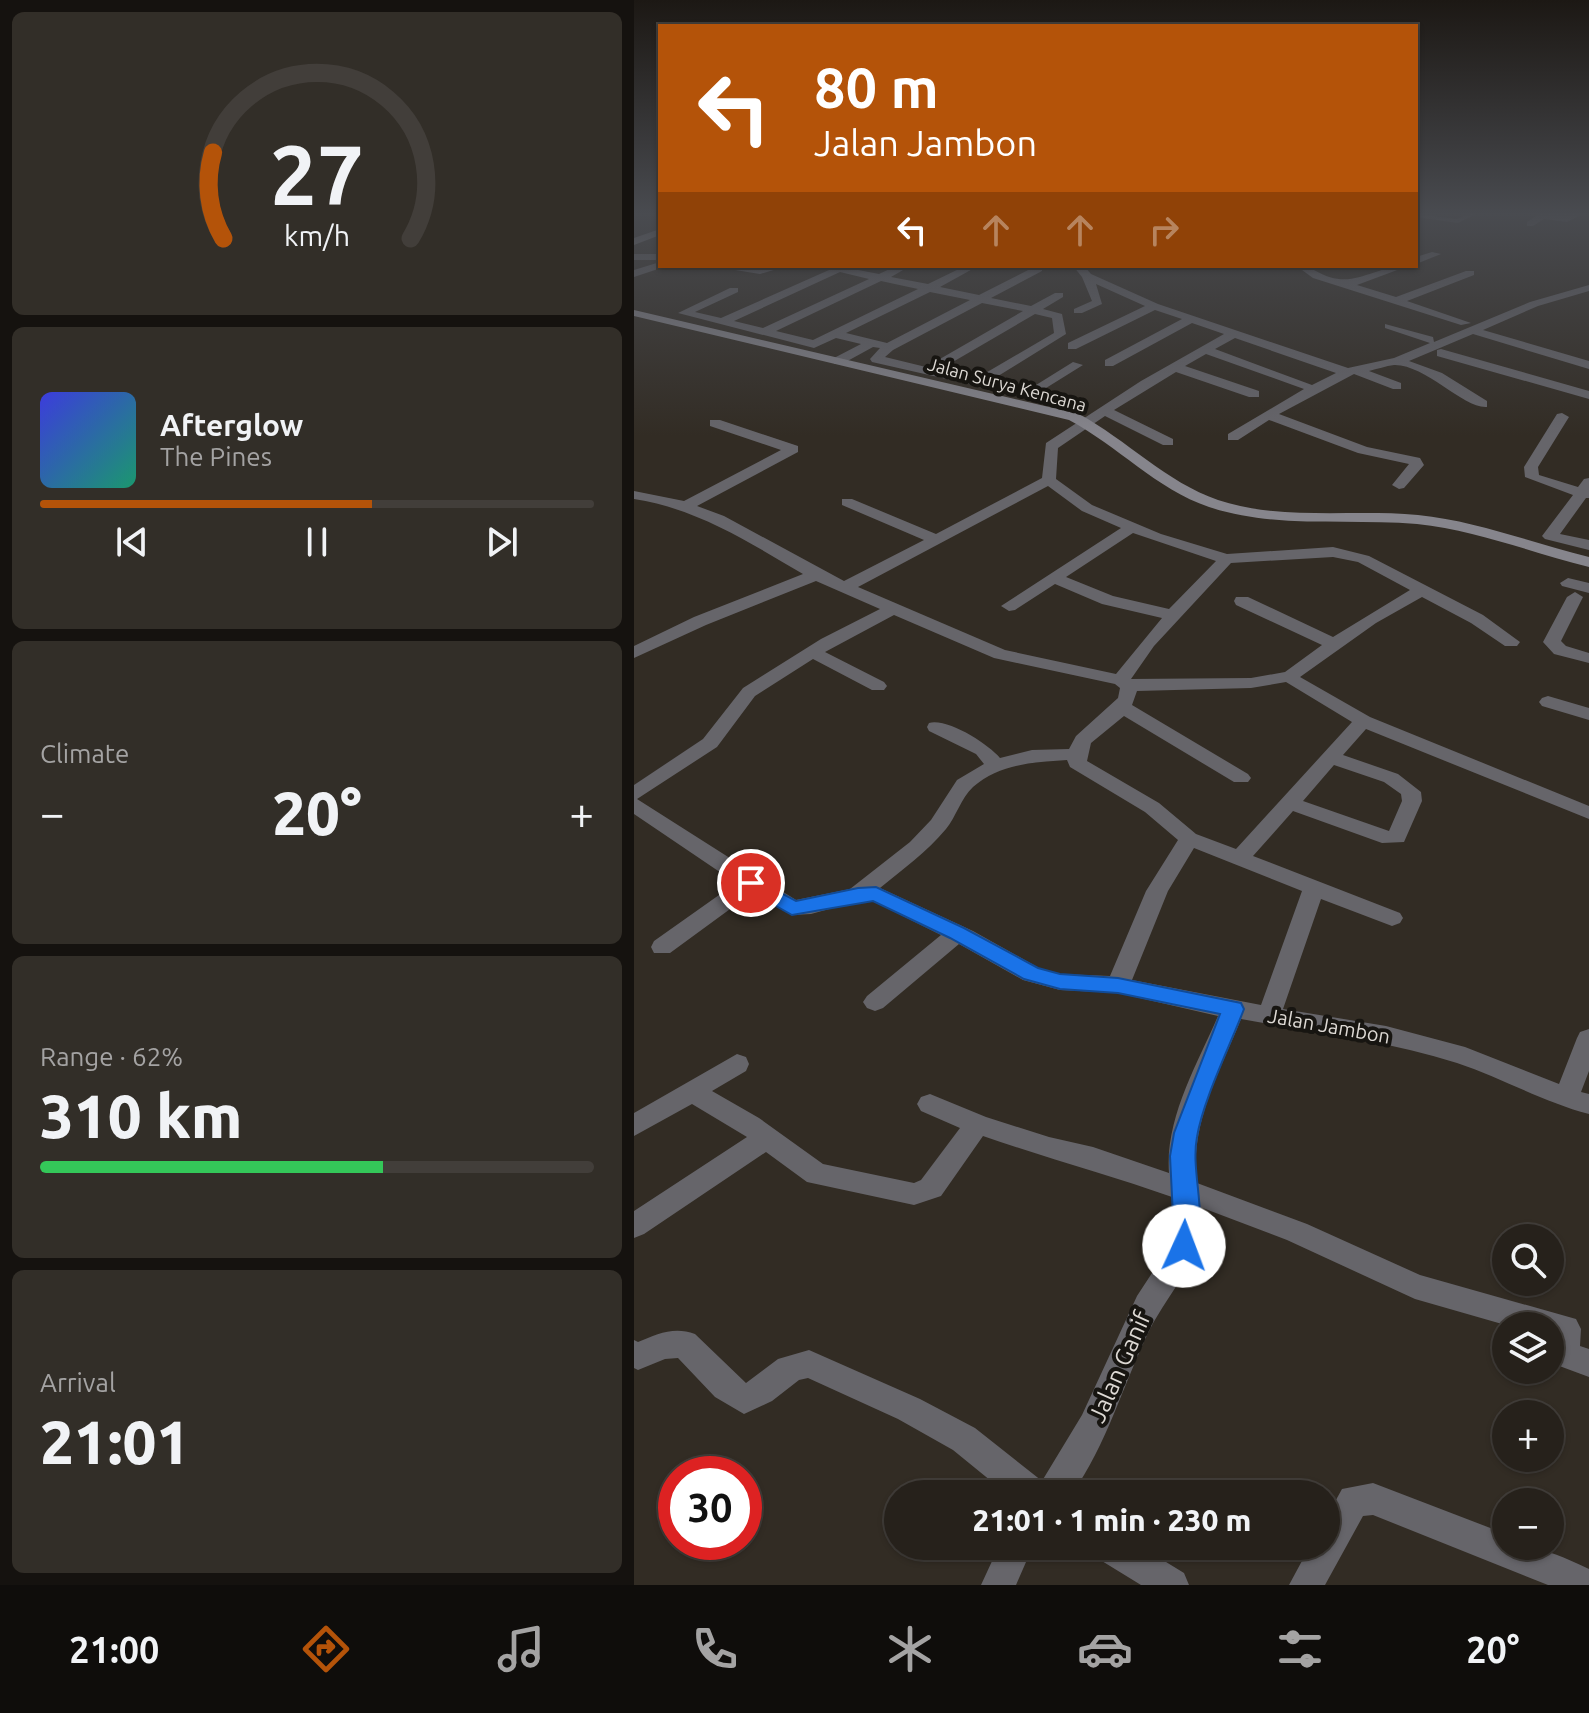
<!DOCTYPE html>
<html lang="en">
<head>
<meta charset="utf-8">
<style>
	:root { --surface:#26211b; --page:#322e28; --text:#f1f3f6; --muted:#a4a3a3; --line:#423e3a; --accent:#b45309 }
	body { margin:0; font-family:Ubuntu,sans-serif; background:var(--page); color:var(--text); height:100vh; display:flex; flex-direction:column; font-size:30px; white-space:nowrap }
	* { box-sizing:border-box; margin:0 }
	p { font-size:26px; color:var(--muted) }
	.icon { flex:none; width:44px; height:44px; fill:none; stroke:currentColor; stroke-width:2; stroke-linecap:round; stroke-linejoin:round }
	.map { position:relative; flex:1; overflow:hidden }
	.sheet { display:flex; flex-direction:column; gap:12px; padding:12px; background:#15120f; width:634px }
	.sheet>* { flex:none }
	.hud { position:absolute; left:24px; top:24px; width:760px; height:244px; border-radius:0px; box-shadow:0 2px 6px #0004,0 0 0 2px var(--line); background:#b45309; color:#fff; overflow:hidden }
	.controls { position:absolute; left:858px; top:1224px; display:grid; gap:16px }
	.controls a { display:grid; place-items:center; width:72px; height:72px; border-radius:50%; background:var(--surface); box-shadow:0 2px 6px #0004,0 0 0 2px var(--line); font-size:40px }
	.speed { position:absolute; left:24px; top:1456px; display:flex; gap:16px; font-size:40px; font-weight:700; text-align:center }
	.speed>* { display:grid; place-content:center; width:104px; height:104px; border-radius:50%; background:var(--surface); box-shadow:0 2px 6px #0004,0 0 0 2px var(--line); line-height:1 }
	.speed .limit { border:12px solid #d22; background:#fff; color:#111 }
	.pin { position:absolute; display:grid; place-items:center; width:68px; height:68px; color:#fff; margin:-34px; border:4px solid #fff; border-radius:50%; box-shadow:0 2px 8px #0007 }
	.me { position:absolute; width:88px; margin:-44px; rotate:2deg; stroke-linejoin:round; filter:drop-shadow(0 0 6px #0008) }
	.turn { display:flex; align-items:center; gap:28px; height:168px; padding:0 24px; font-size:36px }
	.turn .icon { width:104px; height:104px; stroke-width:2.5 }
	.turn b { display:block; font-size:56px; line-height:68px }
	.lanes { display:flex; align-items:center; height:76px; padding:0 24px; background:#0003; justify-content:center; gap:40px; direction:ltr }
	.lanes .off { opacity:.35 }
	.big { font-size:60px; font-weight:800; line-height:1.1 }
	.sheet .tile { flex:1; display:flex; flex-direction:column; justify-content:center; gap:12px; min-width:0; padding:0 28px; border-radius:12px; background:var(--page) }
	.sheet .dial { align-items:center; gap:0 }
	.dial svg { height:208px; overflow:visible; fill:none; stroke:var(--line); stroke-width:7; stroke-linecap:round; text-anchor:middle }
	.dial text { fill:var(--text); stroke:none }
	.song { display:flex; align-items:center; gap:24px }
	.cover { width:96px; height:96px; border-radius:12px; background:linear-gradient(135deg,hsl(240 70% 55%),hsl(160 70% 35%)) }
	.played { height:8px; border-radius:4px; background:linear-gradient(90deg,var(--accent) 60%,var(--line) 60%) }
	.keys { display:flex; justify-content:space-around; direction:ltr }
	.heat { display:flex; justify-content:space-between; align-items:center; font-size:44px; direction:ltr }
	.charge { height:12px; border-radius:6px; background:linear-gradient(90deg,#34c759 62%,var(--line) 0) }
	.trip { position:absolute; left:250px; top:1480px; width:456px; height:80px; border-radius:40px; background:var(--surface); box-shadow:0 2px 6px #0004,0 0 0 2px var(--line); font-weight:800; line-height:80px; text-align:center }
	.tab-bar { display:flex; height:128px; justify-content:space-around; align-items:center; background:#0f0d0b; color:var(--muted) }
	.tab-bar .icon { width:56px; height:56px }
	.tab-bar .on { color:var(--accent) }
	.tab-bar b { font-size:36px; color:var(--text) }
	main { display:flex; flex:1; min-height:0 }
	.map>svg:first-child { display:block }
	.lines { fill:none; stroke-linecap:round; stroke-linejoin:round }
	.lane { fill:#66656a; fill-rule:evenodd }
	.street { fill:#66656a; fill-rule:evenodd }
	.secondary { fill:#86858c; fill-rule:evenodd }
	.route { fill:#1a73e8; stroke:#114b97; stroke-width:2 }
	.labels { text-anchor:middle; stroke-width:8; stroke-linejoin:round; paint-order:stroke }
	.far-street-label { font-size:18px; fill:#ddd9d4; stroke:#171511 }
	.street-label { font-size:20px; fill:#ddd9d4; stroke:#171511 }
	.near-street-label { font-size:24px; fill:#ddd9d4; stroke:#171511 }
</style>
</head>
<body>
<main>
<section class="sheet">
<div class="tile dial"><svg viewBox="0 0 100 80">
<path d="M14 69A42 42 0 1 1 86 69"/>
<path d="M14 69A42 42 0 0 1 10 36" stroke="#b45309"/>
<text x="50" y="56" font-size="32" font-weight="700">27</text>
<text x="50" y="72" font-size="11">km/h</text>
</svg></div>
<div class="tile">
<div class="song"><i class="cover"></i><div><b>Afterglow</b><p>The Pines</p></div></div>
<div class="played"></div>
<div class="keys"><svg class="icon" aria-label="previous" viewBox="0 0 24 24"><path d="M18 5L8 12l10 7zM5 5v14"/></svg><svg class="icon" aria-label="pause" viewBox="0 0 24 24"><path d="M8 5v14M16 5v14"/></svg><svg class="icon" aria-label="next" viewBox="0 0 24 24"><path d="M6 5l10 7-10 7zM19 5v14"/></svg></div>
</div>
<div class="tile"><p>Climate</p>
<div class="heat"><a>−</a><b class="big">20°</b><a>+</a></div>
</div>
<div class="tile"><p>Range · 62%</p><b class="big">310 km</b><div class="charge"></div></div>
<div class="tile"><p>Arrival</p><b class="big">21:01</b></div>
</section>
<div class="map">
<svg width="955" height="1585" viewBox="0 0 955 1585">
	<rect width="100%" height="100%" fill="#322c24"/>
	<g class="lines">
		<!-- lane -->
		<path class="lane" d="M782 214 823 219 834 214H842L824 223 782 217Z"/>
		<!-- street -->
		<path class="street" d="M905 214H949L933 222 910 219 899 226H893V222Z
			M798 252 807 254 782 264V257Z
			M0 254H26V260H0Z
			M26 262 30 267 0 277V270Z
			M76 266H153L126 274Z
			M204 266 245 274 262 266H276L257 277 294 284 331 266H344L306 287 345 295 400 267H408V271L357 298 397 306 421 293H429V297L409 309 428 314 432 334 356 381 394 390 439 362 449 365 396 398 238 362 236 359 246 348 239 347 208 364H200V358L227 344 202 338 180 348 44 313 96 288H104V292L61 312 87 318ZM206 272 235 279 129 328 100 321ZM247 281 284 289 179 340 142 331ZM296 292 336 300 253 343 212 333ZM348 303 389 311 292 367 251 357 259 350ZM401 314 418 318 420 333 343 378 305 370Z
			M439 266H450L457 274 524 304 714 368 760 358 796 343 751 328V324L799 337 800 342 896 302 955 285V291L904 306 849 330 955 361V369L839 334 775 361 808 373 853 401V407C830 409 791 364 760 365 752 366 743 369 735 371L767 383V389H759L720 374 645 414 733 447 786 458 790 465 770 488 765 489 758 485 775 464 724 453 635 420 604 440H594V434L670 389 572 354 551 366 625 391V397H615L542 372 480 410 539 439V445H529L471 416 424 448 422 479 458 505 527 534 593 554 699 547 735 556 849 615 886 642 883 646H871L837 623 788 597 742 623 666 677 736 717 955 806V819L732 729 709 755 764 774 787 792 788 801 770 842 748 843 659 811 619 856 766 913 769 918 766 923 758 926 687 899 649 1009 752 1026 831 1047 925 1084 943 1038 946 1032 955 1029V1071L947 1092 955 1094V1114C909 1102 868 1078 823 1063 753 1041 679 1032 607 1019 586 1071 555 1125 563 1183L673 1224 786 1275 942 1319 947 1329 946 1346 955 1349V1377L920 1364 916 1354V1326H875L781 1299 653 1240 566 1207C568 1222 568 1237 562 1250 550 1279 529 1303 515 1331 489 1385 473 1444 438 1494H373L319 1450 264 1419 174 1378 165 1380 138 1401 110 1414 81 1397 44 1358 31 1359 4 1370 0 1368V1340L4 1342C23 1334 40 1326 61 1334L112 1383 144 1359 175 1350 286 1399 341 1428 408 1481 448 1415 503 1296 535 1247 540 1225 538 1197C475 1175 412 1158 349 1136L307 1196 280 1205 173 1182 132 1152 10 1234 0 1238V1211L113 1137 58 1104 0 1136V1113L103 1054 112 1057 115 1064 112 1071 78 1091 125 1118 189 1164 280 1183 287 1180 326 1128 287 1111 283 1104 287 1097 296 1094 352 1117 415 1137 459 1147 535 1173C531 1118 563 1065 584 1016L484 993 426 990 389 980 325 944 249 1008 241 1011 233 1008 229 1002 233 996 307 935 239 901H224L177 914 158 915 118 893 36 953H20L17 947 20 941 102 883 0 814V785L69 739 109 688 187 639 246 609 182 581 72 625 0 658V646L60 617 169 574C114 542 64 509 0 499V491L50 501 147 450 76 426V420H86L164 446V452L63 506 90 516 210 581 290 540 208 505V499H218L302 534 408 478 412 443 507 381 590 334 558 323 479 366H471V360L548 319 521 310 442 349H434V343L511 306 462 284 468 304 448 313H440V309L458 301 448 277ZM601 338 702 373 678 385 581 349ZM414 486 448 511 487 528 367 606 375 611 381 610 421 584 468 604 528 618 482 674 371 650 224 587ZM499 533 582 561 535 609 479 596 432 577ZM699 557 724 562 776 590 699 637 614 597H602L600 601 602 605 688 645 651 672 617 678 497 679 520 646 597 563ZM260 615 360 658 481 684 486 688 484 698 442 736 435 749 398 750 366 758C354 744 314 718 295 723L293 727 295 731 342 754 350 764 323 780 297 820 276 842 216 889 162 900 3 799 83 747 121 696 179 659 238 690H250L253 686 250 682 191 652ZM652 682 718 722 602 849 562 834 525 803 453 761 457 743 490 716 600 782H614L617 778 614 774 498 705 503 691 617 688ZM433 760 436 767 511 812 544 840 512 891 476 976 426 974 405 968 339 931 246 888C269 869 293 852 312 829 322 817 327 798 339 787 365 764 400 762 433 760ZM700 765 750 782 767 794 768 801 755 831 669 801ZM560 848 668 891 627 1005 498 980 534 891Z
			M671 266H683L680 270C719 293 735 266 774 266L723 285 762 297 832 271H840V275L773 301 837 323 827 325 679 278 668 270Z
			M807 349 955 391V399L803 356V350Z
			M928 413 935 417 904 467 905 475 944 487 950 479 955 478V498H952L926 534 955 540V550L911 539 908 536 939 495 891 477 890 467 923 414Z
			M934 578 955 583V593L928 586 926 583Z
			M941 592 949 597 927 641 932 646 955 653V663L920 654 909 642 933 597Z
			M914 696 955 708V720L908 706 905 702 908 698Z
			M739 1483 872 1534V1546C906 1546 924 1554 955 1569V1585H914L739 1515 729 1516 691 1585H655L676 1546H692V1518L708 1489Z
			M365 1546H399L382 1585H347Z
			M458 1546H506L550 1573 555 1585H507L463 1558Z"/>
		<!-- secondary -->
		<path class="secondary" d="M26 229V235L0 245V238Z
			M0 310 445 414C493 440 532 482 584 500 646 521 719 509 784 515 843 521 898 543 955 557V567C898 553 842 530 783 524 715 518 641 529 575 507 522 489 484 446 435 420L0 316Z"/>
	</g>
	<!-- sky -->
	<linearGradient id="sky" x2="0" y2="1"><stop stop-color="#1c1814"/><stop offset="0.49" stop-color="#494b50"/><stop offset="1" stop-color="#494b50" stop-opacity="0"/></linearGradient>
	<rect width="955" height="436" fill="url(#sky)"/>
	<!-- route -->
	<path class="route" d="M117 877 162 901 224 888 242 887 330 928 404 968 426 974 484 978 607 1003 610 1009C596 1046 569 1100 563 1137 556 1174 576 1219 559 1254L550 1257 541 1254 537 1246 539 1216 536 1156 540 1133 586 1014 484 993 426 989 390 979 316 938 239 901 158 915 110 888 108 883 110 879Z"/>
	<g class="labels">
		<!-- far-street labels -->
		<g class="far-street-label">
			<text transform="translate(373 385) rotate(15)" y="6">Jalan Surya Kencana</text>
		</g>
		<!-- street labels -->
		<g class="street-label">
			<text transform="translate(695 1026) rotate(10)" y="7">Jalan Jambon</text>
		</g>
		<!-- near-street labels -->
		<g class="near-street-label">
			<text transform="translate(486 1367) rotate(-66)" y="8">Jalan Ganif</text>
		</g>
	</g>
</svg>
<div class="controls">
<a><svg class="icon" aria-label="search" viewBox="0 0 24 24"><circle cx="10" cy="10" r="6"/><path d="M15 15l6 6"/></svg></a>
<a><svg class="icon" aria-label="layers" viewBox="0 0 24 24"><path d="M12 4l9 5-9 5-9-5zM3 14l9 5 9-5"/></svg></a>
<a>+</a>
<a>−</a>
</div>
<div class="speed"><div class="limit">30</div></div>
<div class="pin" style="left:117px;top:883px;background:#d93025"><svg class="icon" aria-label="arrive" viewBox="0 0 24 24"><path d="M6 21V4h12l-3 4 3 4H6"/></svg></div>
<svg class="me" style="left:550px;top:1246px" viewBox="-20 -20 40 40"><circle r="19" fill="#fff"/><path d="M0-13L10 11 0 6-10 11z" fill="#1a73e8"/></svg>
<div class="trip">21:01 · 1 min · 230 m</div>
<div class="hud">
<div class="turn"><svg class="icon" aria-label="left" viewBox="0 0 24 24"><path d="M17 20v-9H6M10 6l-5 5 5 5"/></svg><div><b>80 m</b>Jalan Jambon</div></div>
<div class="lanes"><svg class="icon" aria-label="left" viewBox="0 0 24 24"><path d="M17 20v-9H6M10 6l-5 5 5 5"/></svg><svg class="icon off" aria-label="ahead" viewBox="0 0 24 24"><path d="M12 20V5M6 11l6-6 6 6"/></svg><svg class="icon off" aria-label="ahead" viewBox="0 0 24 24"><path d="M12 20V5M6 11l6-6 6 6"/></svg><svg class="icon off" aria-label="right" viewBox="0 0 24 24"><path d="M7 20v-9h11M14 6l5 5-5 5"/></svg></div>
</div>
</div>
</main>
<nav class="tab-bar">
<b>21:00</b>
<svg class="icon on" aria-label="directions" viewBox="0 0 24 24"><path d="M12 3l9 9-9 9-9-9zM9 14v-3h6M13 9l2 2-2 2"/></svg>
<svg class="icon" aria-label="music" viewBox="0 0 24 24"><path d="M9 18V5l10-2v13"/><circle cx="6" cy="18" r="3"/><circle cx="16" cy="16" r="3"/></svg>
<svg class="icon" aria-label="phone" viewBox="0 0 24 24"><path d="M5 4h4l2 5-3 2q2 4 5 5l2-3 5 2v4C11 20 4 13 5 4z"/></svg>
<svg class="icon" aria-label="climate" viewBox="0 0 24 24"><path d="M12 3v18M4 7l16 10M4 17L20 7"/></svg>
<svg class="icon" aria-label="car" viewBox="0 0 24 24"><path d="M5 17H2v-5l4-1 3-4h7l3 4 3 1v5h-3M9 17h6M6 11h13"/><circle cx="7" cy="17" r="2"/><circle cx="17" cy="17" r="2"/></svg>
<svg class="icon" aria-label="filters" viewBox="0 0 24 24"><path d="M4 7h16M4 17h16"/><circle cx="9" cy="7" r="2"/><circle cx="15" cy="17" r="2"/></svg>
<b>20°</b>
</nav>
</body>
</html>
